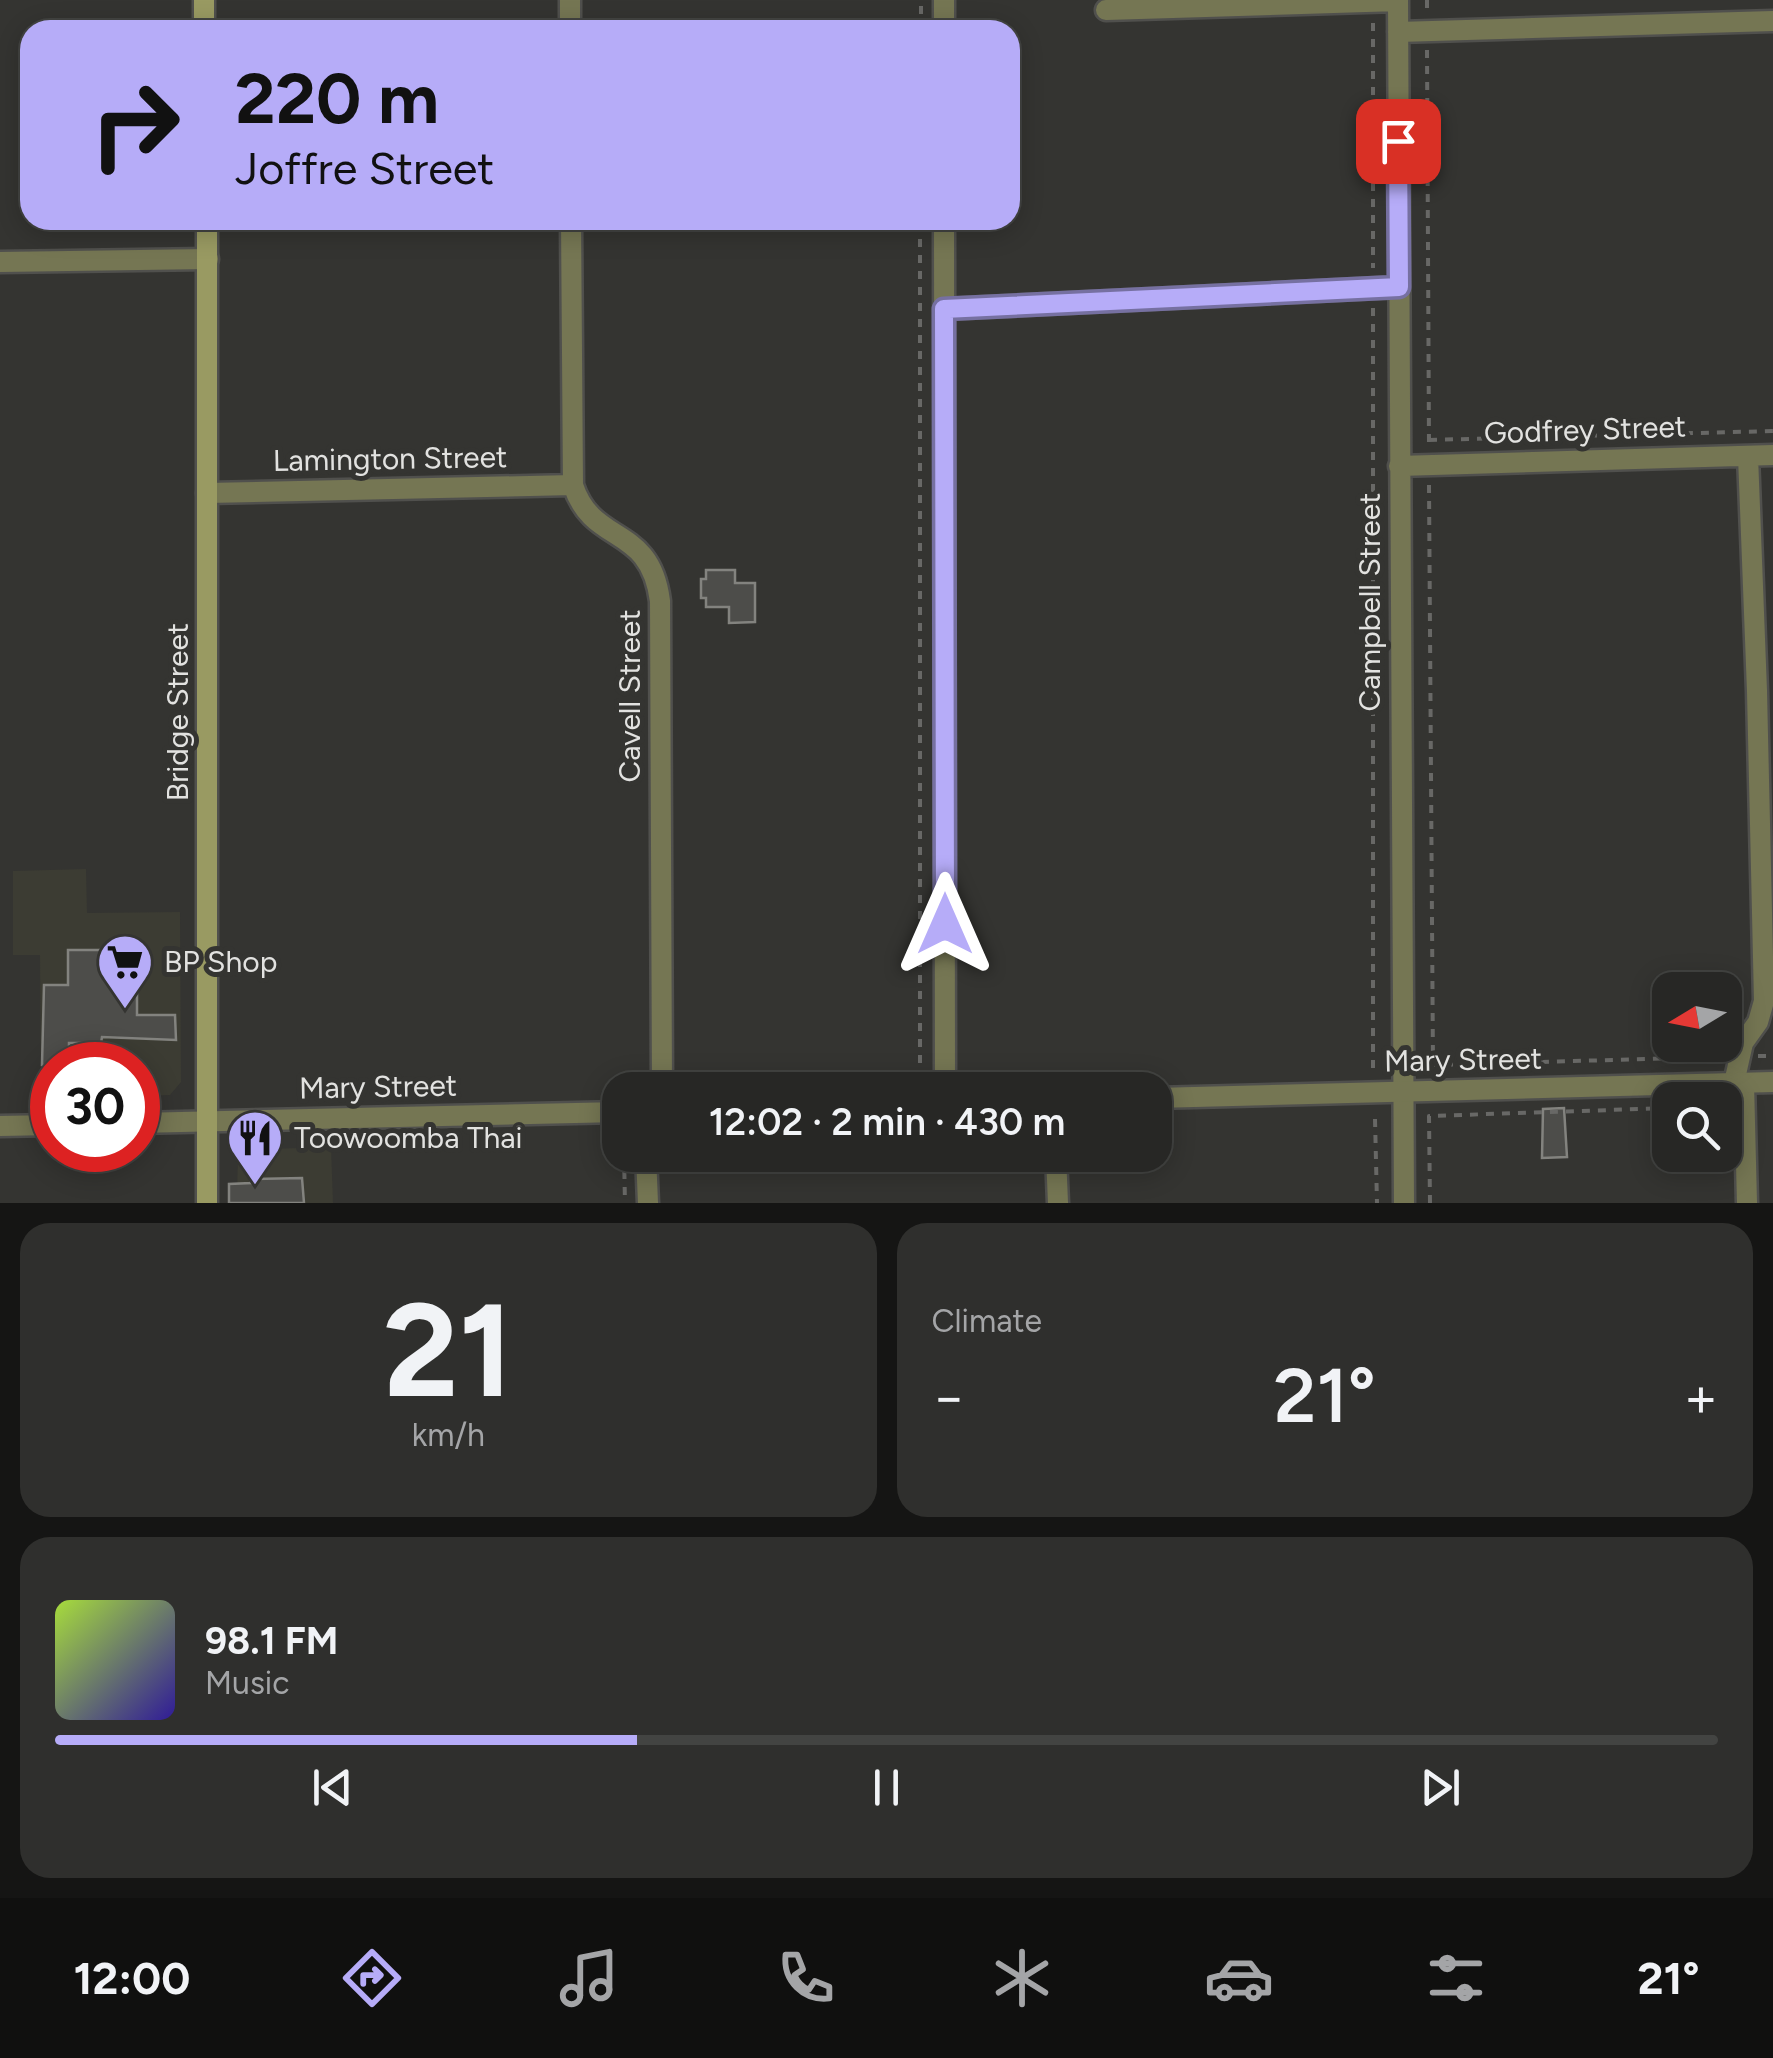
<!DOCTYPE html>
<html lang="en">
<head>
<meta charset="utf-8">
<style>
	:root { --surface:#272725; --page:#2f2f2d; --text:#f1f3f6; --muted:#a4a5a7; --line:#434442; --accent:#b6acf8 }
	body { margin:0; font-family:Figtree,sans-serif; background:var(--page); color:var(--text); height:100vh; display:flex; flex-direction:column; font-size:38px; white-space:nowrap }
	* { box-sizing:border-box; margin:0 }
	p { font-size:32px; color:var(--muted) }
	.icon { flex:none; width:55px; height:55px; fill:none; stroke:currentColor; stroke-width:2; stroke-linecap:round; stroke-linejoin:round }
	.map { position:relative; height:1203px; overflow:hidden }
	.sheet { display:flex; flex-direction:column; gap:20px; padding:20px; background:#151514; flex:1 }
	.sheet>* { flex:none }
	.guide { position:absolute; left:20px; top:20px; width:1000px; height:210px; border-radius:30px; box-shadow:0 5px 25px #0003,0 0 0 2px var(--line); background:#b6acf8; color:#111; overflow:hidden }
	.needle { width:65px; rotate:260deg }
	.controls { position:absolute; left:1652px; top:972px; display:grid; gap:20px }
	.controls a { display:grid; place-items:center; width:90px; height:90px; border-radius:20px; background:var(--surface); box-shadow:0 5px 25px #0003,0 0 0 2px var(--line); font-size:50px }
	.speed { position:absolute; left:30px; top:1042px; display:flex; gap:20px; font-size:50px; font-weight:700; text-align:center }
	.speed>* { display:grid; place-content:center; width:130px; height:130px; border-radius:50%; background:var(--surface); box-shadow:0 5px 25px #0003,0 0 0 2px var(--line); line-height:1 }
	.speed .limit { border:15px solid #d22; background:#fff; color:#111 }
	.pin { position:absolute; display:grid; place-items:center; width:85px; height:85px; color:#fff; margin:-42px; border-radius:20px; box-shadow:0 5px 15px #0006 }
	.me { position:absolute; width:110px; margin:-55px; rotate:0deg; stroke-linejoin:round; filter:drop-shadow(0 0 8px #0008) }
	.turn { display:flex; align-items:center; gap:35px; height:210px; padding:0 50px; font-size:45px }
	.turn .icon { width:130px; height:130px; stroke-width:2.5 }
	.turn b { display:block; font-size:70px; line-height:85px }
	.big { font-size:75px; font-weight:600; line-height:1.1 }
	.sheet .tile { flex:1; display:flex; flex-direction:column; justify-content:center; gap:15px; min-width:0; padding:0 35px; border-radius:30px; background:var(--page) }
	.sheet .dial { align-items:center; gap:0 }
	.dial b { font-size:130px; line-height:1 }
	.song { display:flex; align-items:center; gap:30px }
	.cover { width:120px; height:120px; border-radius:15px; background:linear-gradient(135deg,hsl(80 70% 55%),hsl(250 70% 35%)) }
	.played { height:10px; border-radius:5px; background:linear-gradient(90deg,var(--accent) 35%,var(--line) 35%) }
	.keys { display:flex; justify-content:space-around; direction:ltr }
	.heat { display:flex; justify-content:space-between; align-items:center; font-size:55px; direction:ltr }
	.sheet .tiles { flex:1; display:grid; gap:20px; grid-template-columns:1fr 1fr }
	.tile:last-child { grid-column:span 2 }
	.trip { position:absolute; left:602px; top:1072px; width:570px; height:100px; border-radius:30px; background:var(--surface); box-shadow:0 5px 25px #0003,0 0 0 2px var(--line); font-weight:600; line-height:100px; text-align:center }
	.menu { display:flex; height:160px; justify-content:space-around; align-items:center; background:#10100f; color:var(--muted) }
	.menu .icon { width:70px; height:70px }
	.menu .current { color:var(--accent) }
	.menu b { font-size:45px; color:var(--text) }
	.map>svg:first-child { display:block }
	.built { fill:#3c3c33 }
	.building { fill:#4d4d4a; stroke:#83837f; stroke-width:2.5 }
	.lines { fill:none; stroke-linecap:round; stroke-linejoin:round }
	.minor-casing { stroke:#50504d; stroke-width:25 }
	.tertiary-casing { stroke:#50504d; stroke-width:25 }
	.secondary-casing { stroke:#50504d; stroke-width:25 }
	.path { stroke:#686866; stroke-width:4; stroke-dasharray:8 8; stroke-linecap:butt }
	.minor { stroke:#757653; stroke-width:20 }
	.tertiary { stroke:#757653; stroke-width:20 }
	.secondary { stroke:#999a62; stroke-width:20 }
	.route-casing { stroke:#7670a1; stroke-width:25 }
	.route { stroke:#b6acf8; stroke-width:18 }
	.labels { text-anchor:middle; stroke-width:10; stroke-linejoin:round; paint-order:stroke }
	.street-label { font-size:30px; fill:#e2e2e0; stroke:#343431 }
	.poi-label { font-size:30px; fill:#e2e2e0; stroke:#343431; text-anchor:start }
</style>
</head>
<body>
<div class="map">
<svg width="1773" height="1203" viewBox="0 0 1773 1203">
	<rect width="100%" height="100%" fill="#343431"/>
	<!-- built -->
	<path class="built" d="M86 869 87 913 180 912 181 1082 170 1095 138 1096V1065H52V1097H41L40 955H13V871Z
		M331 1147 333 1203H237L238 1150Z"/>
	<!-- building -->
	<path class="building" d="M706 570H735V583H755V622L729 623V607H706V598H701V579H706Z
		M68 950H127V981H137V1015H175L176 1040 102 1037 101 1043H69V1065H42L44 985H68Z
		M1564 1108 1567 1157 1542 1158 1543 1109Z
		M302 1178 304 1203H229V1184L251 1183V1179Z"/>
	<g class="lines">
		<!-- minor casing -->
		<g class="minor-casing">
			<path id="minor" d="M570 0V30
				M944 0V30
				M1398 0 1404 1203
				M1106 10 1398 1
				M1398 32 1773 21
				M571 220 573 485C593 547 650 523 660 601L662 1090
				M944 220 945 1090
				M0 262 208 259
				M944 309 1399 287
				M1399 466 1773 455
				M207 493 573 485
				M1734 1083 1743 1043 1758 1022 1764 1001 1757 691 1748 456
				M1744 1083 1747 1203
				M646 1155 648 1203
				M1056 1155 1058 1203"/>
		</g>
		<!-- tertiary casing -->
		<g class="tertiary-casing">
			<path id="tertiary" d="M1155 1098 1773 1082
				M138 1123 620 1112
				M0 1126 52 1125"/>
		</g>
		<!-- secondary casing -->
		<g class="secondary-casing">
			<path id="secondary" d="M204 0V30
				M207 220V1203"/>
		</g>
		<!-- path -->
		<path class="path" d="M1427 0V11
			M1373 23V268
			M921 30V0
			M1427 50 1429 446
			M1373 308V1068
			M1429 440 1773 431
			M1429 485 1433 1065 1718 1057
			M1758 1056H1773
			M920 1079V220
			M1375 1119 1377 1203
			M619 1135 620 1139
			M624 1155 625 1203
			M1430 1203 1429 1116 1670 1108"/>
		<!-- minor -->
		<use href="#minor" class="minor"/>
		<!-- tertiary -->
		<use href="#tertiary" class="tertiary"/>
		<!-- secondary -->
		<use href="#secondary" class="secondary"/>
	</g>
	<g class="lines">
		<!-- route casing -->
		<g class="route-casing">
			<path id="route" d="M945 924 944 309 1399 287 1398 141"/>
		</g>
		<!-- route -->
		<use href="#route" class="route"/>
	</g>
	<!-- icons -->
	<defs>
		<g id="supermarket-pin" transform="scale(2.875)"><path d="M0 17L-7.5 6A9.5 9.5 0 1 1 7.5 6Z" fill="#b6acf8" stroke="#343431"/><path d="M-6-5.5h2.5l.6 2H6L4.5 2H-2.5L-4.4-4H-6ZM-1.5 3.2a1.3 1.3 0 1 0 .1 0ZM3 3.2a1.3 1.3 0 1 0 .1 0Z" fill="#111"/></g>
		<g id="restaurant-pin" transform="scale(2.875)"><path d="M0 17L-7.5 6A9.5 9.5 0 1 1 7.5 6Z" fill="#b6acf8" stroke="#343431"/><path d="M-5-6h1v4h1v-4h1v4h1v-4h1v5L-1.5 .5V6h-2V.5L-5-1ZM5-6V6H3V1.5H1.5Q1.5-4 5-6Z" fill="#111"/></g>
	</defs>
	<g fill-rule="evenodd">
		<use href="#supermarket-pin" x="125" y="962"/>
		<use href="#restaurant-pin" x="255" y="1138"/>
	</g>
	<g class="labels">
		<!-- street labels -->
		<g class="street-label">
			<text transform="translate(1585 430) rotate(-2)" y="10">Godfrey Street</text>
			<text transform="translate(390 459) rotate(-1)" y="10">Lamington Street</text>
			<text transform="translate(1370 602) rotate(-90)" y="10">Campbell Street</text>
			<text transform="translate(630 696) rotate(-90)" y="10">Cavell Street</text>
			<text transform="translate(178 712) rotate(-90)" y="10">Bridge Street</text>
			<text transform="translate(1463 1060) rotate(-1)" y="10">Mary Street</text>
			<text transform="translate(378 1087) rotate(-1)" y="10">Mary Street</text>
		</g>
		<!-- poi labels -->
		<g class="poi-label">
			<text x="164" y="972">BP Shop</text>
			<text x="294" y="1148">Toowoomba Thai</text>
		</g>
	</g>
</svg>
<div class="controls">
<a><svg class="needle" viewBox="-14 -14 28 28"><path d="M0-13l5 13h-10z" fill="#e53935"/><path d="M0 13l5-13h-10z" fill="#a4a5a7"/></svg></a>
<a><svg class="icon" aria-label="search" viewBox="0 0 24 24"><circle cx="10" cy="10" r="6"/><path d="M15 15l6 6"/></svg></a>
</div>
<div class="speed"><div class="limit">30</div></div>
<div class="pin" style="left:1398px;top:141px;background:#d93025"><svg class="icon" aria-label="arrive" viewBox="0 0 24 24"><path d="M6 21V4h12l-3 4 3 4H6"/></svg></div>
<svg class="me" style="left:945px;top:924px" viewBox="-20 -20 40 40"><path d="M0-17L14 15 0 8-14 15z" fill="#b6acf8" stroke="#fff" stroke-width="4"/></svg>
<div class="trip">12:02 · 2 min · 430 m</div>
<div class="guide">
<div class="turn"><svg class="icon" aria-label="right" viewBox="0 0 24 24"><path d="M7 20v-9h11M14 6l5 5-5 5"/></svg><div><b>220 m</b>Joffre Street</div></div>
</div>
</div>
<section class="sheet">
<div class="tiles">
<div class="tile dial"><b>21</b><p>km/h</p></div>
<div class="tile"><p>Climate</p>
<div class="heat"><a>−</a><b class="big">21°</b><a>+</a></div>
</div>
<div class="tile">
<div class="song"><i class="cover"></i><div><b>98.1 FM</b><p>Music</p></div></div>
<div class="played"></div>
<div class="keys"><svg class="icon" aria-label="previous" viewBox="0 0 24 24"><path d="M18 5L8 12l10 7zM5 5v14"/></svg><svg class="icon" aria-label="pause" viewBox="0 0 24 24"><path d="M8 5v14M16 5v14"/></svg><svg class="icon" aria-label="next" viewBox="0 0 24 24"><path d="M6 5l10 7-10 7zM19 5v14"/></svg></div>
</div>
</div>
</section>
<nav class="menu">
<b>12:00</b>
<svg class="icon current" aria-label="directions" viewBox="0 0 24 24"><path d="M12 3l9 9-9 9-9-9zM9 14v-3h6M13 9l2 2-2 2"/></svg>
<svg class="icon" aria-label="music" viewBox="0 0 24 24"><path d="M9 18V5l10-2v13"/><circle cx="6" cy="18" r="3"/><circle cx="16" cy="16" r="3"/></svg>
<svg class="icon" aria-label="phone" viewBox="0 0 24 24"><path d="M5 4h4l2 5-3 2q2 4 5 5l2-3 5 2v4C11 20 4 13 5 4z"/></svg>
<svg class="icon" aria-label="climate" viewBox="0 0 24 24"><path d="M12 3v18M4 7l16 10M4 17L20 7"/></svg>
<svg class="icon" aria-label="car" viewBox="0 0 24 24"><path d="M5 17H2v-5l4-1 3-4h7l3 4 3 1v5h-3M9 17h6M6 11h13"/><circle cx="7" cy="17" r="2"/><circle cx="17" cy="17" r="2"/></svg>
<svg class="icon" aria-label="filters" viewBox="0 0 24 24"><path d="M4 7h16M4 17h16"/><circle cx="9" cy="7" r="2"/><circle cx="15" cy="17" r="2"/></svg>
<b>21°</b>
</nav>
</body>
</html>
